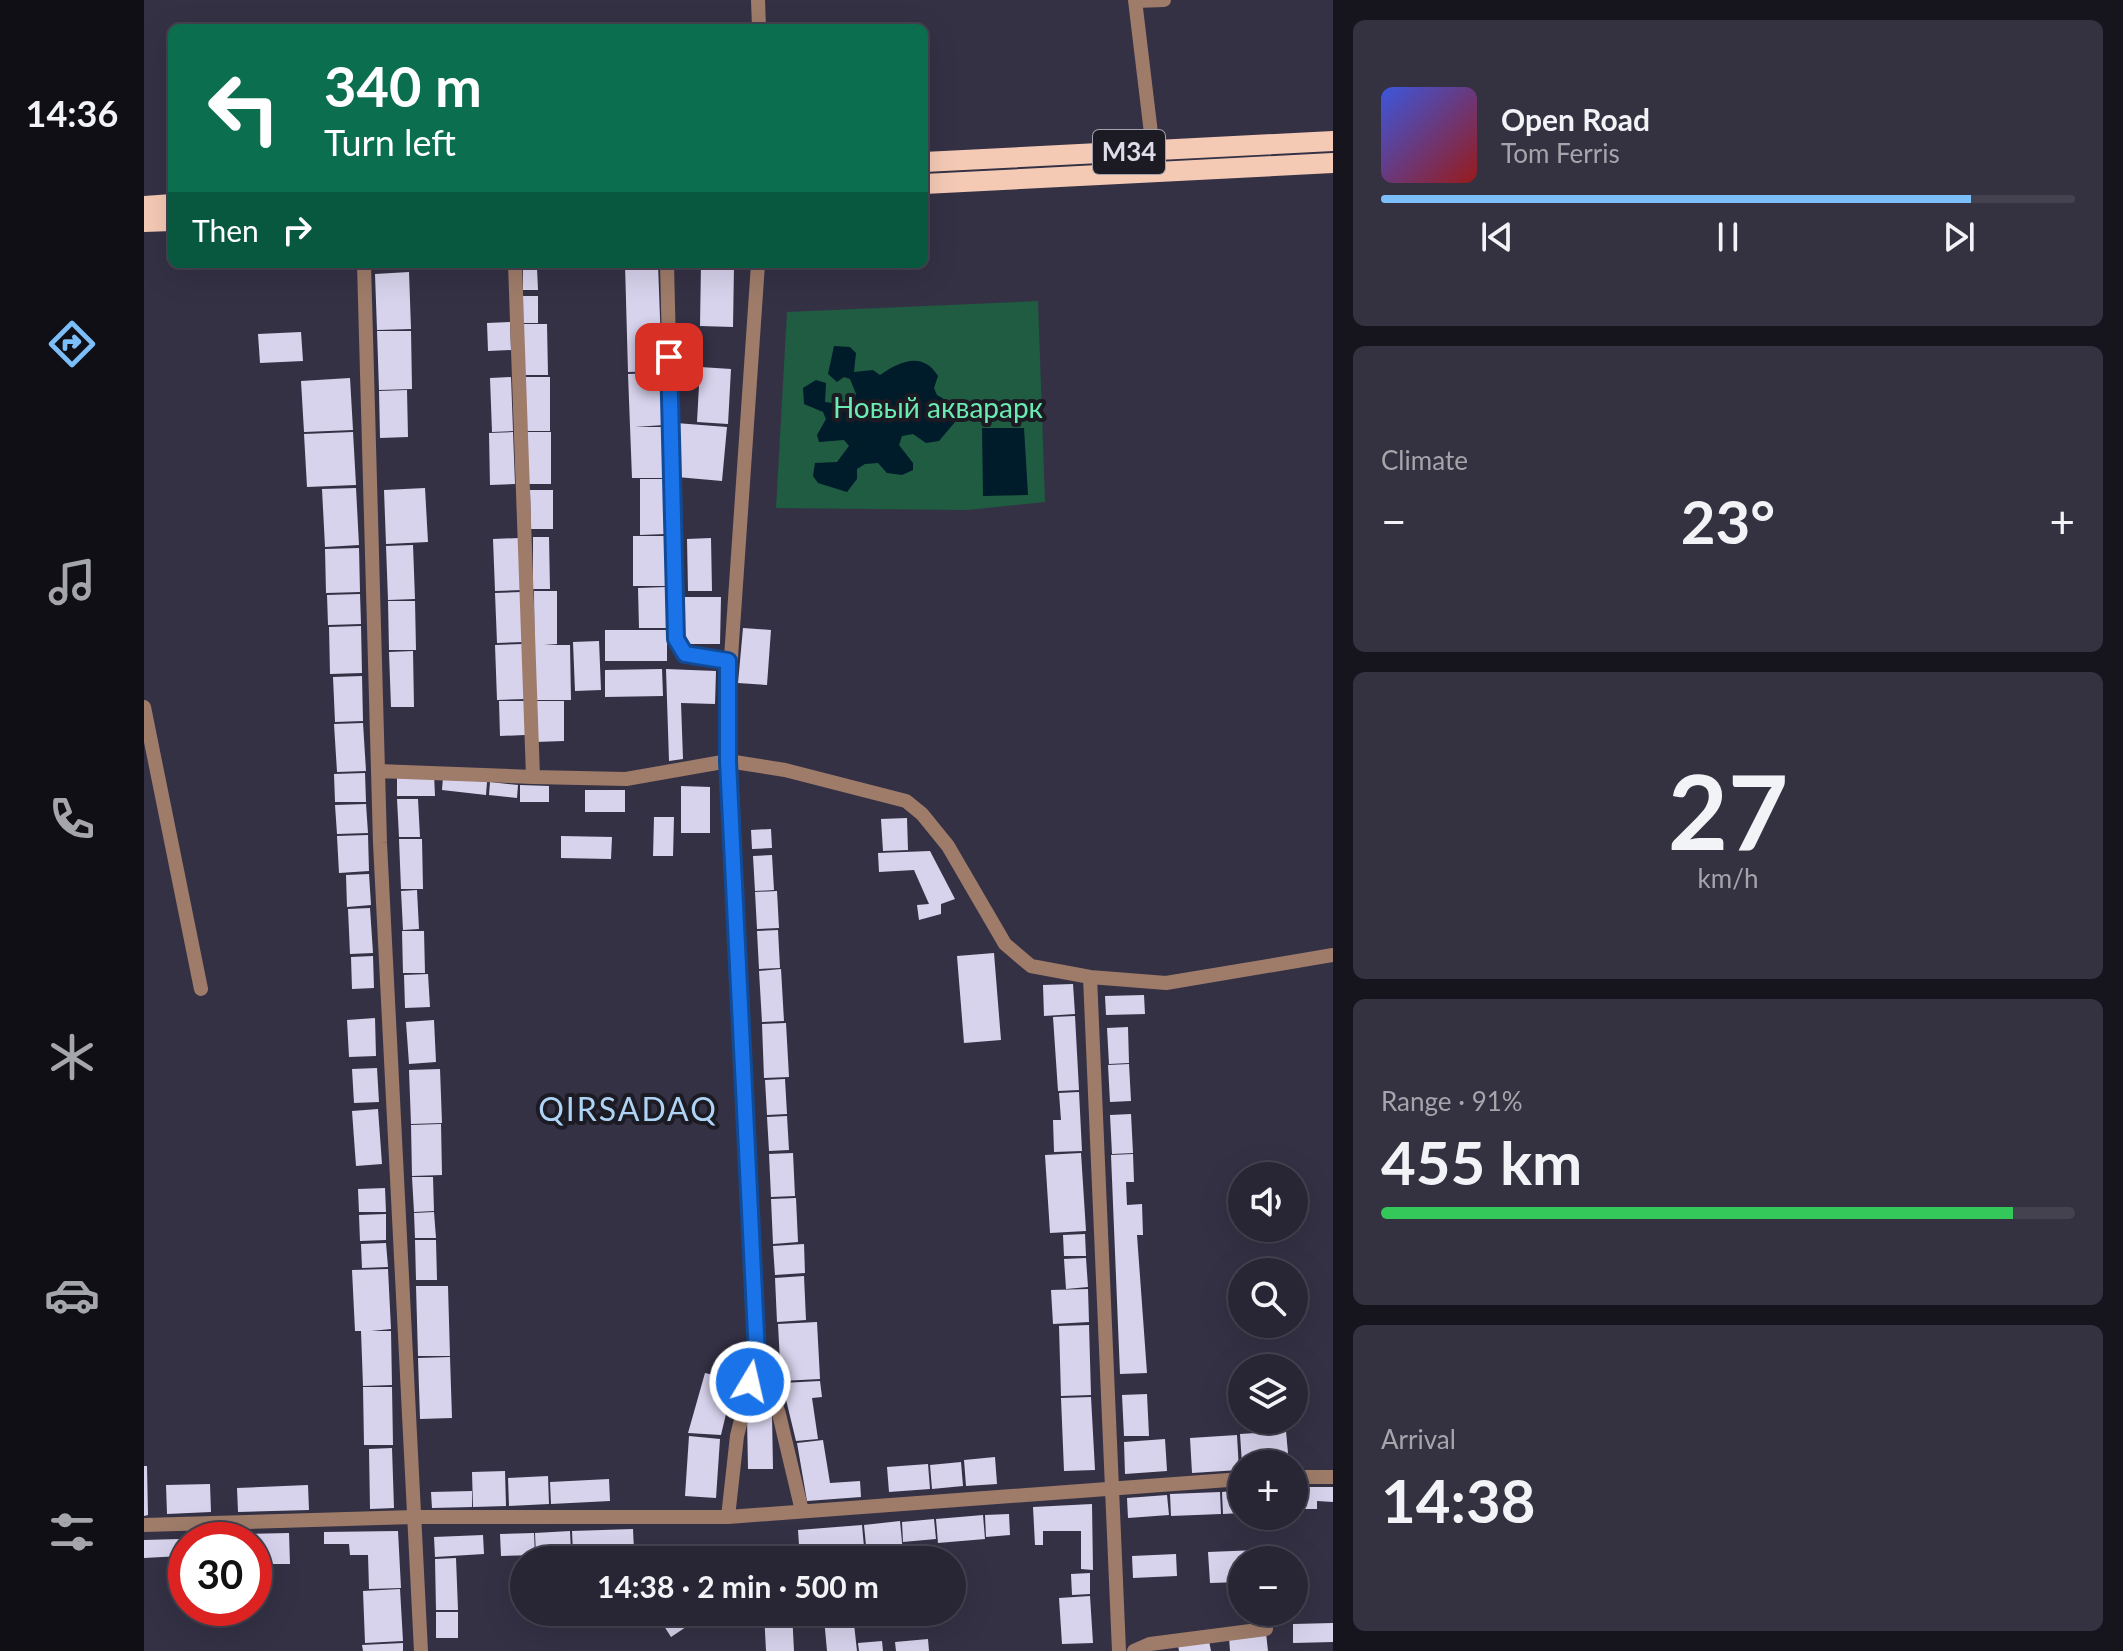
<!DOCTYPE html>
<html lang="en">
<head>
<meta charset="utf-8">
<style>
	:root { --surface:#282534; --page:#343140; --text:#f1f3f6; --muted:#a5a5ac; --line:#44424f; --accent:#7cbef9 }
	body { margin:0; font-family:Lato,sans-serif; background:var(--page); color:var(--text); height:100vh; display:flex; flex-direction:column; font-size:30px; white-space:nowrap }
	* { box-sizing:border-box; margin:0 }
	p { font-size:26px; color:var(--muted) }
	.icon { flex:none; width:44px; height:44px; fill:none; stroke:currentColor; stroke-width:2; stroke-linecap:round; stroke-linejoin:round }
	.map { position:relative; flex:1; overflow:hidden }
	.drawer { display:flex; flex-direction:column; gap:20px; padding:20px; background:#16141d; width:790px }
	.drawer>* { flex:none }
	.banner { position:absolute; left:24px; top:24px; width:760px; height:244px; border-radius:12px; box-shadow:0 8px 32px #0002,0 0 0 2px var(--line); background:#0b6e4f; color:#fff; overflow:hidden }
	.controls { position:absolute; left:1084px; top:1162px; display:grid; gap:16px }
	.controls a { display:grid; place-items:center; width:80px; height:80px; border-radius:50%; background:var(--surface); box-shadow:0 8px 32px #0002,0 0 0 2px var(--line); font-size:40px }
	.speed { position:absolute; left:24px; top:1522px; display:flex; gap:16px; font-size:40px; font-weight:700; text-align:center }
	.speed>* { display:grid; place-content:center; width:104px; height:104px; border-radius:50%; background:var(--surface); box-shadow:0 8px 32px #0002,0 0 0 2px var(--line); line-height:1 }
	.speed .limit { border:12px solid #d22; background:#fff; color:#111 }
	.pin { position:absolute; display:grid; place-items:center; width:68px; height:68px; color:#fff; margin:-34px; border-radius:16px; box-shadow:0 4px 12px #0006 }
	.me { position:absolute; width:88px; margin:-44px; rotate:9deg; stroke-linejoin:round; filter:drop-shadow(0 0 6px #0008) }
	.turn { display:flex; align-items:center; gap:28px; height:168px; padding:0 24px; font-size:36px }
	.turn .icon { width:104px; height:104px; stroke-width:2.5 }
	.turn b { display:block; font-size:56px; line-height:68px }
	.then { display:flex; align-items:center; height:76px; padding:0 24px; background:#0003; gap:16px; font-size:30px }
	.big { font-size:60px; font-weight:700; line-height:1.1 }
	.drawer .tile { flex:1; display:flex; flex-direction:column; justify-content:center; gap:12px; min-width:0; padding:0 28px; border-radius:12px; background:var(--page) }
	.drawer .dial { align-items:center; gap:0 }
	.dial b { font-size:104px; line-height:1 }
	.song { display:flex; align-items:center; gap:24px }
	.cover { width:96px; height:96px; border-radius:12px; background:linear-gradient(135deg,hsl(230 70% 55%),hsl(0 70% 35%)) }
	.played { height:8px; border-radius:4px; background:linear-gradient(90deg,var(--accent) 85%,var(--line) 85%) }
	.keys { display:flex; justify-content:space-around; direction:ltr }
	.heat { display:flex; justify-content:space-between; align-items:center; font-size:44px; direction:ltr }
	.charge { height:12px; border-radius:6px; background:linear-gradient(90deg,#34c759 91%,var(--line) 0) }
	.trip { position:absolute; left:366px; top:1546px; width:456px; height:80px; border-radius:40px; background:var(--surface); box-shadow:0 8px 32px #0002,0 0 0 2px var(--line); font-weight:700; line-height:80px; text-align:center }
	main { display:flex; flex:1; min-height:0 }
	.tab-bar { display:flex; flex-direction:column; width:144px; justify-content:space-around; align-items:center; background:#100f15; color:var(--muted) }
	.tab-bar .icon { width:56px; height:56px }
	.tab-bar .selected { color:var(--accent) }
	.tab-bar b { font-size:36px; color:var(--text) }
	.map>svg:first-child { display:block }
	.green { fill:#1f5c42 }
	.water { fill:#001b2a }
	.building { fill:#d8d3ed }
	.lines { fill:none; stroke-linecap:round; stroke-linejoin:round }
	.street { stroke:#9f7c6a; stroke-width:14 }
	.primary { stroke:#f5cab5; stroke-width:20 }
	.route-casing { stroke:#114b97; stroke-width:20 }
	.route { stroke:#1a73e8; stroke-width:14 }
	.labels { text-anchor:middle; stroke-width:8; stroke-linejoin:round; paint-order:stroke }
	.shield { fill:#1c1a23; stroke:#a4a2ae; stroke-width:2 }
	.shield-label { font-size:26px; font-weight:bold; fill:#dedce9 }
	.park-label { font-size:28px; fill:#69ebb1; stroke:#1c1a23 }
	.quarter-label { font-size:32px; letter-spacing:2px; fill:#afd3f4; stroke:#1c1a23 }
</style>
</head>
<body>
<main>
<nav class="tab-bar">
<b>14:36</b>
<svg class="icon selected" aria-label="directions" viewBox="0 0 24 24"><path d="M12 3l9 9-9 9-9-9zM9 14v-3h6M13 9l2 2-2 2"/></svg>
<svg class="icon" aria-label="music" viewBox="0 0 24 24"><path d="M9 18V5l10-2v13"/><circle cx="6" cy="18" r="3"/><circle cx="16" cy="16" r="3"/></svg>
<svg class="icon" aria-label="phone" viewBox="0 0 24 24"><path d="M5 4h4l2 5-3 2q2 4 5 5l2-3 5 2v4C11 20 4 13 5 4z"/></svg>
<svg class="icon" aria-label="climate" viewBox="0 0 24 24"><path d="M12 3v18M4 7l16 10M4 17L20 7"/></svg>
<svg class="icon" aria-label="car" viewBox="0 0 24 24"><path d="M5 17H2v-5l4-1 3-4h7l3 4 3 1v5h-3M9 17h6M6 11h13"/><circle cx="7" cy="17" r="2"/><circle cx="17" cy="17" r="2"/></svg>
<svg class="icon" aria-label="filters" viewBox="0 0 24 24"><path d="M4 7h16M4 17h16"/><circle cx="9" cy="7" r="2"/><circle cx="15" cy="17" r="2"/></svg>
</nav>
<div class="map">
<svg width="1189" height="1651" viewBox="0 0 1189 1651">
	<rect width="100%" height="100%" fill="#353145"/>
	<!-- green -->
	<path class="green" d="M894 301 901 502 823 510 632 508 643 312Z"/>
	<!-- water -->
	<path class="water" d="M690 346 706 347 712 353 710 372 729 370 736 375C756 361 779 351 794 376L790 388 793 395 807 403 811 422 795 441 782 443 769 434 758 436 755 445 769 463V470L758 475 743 473 734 463 721 464 713 469V479L703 492 674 483 669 476 671 463 693 462 705 446 700 440 675 442 673 435 682 419 679 412 660 404 659 388 672 380 682 383 681 402 709 406 712 394 706 379 700 377 693 382 684 374Z
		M838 428H880L884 495 839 496Z"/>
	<!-- building -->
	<path class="building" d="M481 264H514L518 371 484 372Z
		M557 264 590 265 589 327 556 326Z
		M379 268H393L394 290H379Z
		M265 272 267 329 233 330 231 274Z
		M379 296H394V323H379Z
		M366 322 367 350 344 351 343 323Z
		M379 324H403L404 375H380Z
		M233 331H267L268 389 235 390Z
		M157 332 159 361 116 363 114 334Z
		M556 367 587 369 584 424 553 422Z
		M518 373 520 425 491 427H520V478H488L484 374Z
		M367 377 369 431 348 432 346 378Z
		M380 377H406V431H380Z
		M206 378 209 430 160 432 157 381Z
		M263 390 264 437 236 438 235 391Z
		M532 423 583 427 578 481 533 477Z
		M209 432 212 485 163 487 160 434Z
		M369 432 371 484 346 485 345 433Z
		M381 432H407V484H381Z
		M496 479H520L521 534 496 535Z
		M212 488 215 545 181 547 178 489Z
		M281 488 284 542 242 544 240 490Z
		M386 490H409V529H387Z
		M489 536H521L522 586H489Z
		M389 537H405L406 589H389Z
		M375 538 377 590 351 591 349 539Z
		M567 538 568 591H544L543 539Z
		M269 545 271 599 244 600 242 546Z
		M215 548 216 592 182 593 181 549Z
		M522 587V628H495L494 588Z
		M390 591H413V644L400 645H426L427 700H391Z
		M377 592 379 642 353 643 351 593Z
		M216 594 217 624 184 625 183 595Z
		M540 597H577L576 644H540Z
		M244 601H271L272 650H245Z
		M217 626 218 673 186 674 185 627Z
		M599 628 627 630 623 685 594 683Z
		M461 630H523V661H461Z
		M455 641 457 690 431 691 429 642Z
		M379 644 381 699 353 700 351 645Z
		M269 651 270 707H247L245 652Z
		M518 669 519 696 461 697V670Z
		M522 669 572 671 571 704 537 703 539 759 525 761Z
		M218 676 219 721 191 722 189 677Z
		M355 701H381V735L356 736Z
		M391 701H420V741L391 742Z
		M219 723 222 771 193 772 190 724Z
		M221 773 222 802H191L190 774Z
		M290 774 291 796H253V775Z
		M299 777 343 782 342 795 298 790Z
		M346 782 374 785 373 798 345 795Z
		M376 785 405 786V802H376Z
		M537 786 566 787V833H537Z
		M441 790H481V812H441Z
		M253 799H274L276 837H255Z
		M222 804 224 833 193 834 191 805Z
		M510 817H530L529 856H509Z
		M763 818 764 850 739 851 737 819Z
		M627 829 628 848 608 849 607 830Z
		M224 835 225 871 195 873 193 836Z
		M417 836 468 837 467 859 417 858Z
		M255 839H278L279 889H257Z
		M786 851 811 899 797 904V914L775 920 773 905 785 904 770 870 735 872 734 853Z
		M628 855 630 890 611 891 609 856Z
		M225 874 227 905 203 907 202 875Z
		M273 890 275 929 259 930 257 891Z
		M633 891 635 928 613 929 611 892Z
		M226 908 229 953 206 954 204 909Z
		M634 930 636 968 615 969 613 931Z
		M258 931H280L281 973H259Z
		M850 953 857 1040 820 1043 813 956Z
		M229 956 230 988 208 989 207 957Z
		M637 969 640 1021 618 1022 615 971Z
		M284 974 286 1007 261 1008 260 975Z
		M929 984 931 1014 900 1016 899 985Z
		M1000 995 1001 1014 962 1015 961 996Z
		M931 1016 935 1090 914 1091 909 1017Z
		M231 1018 232 1056 205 1057 203 1020Z
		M290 1020 292 1062 265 1064 262 1022Z
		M642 1023 645 1077 620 1078 618 1024Z
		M984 1027 985 1063 965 1064 963 1028Z
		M985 1064 987 1101 966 1102 964 1065Z
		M233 1068 235 1102 210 1103 208 1069Z
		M296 1069 298 1123 267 1124 265 1070Z
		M641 1079 643 1114 623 1115 621 1080Z
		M935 1092 938 1151 910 1152 909 1120H917L915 1093Z
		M234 1109 238 1164 212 1166 208 1111Z
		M987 1114 989 1153 968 1154 966 1115Z
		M643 1116 645 1150 625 1151 623 1117Z
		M297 1124 298 1175 268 1176 267 1125Z
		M649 1153 651 1196 627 1197 625 1154Z
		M937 1153 942 1231 906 1233 901 1155Z
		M989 1154 990 1182H982L983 1205 998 1204 999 1235H993L1003 1373 976 1374 967 1155Z
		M268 1177H289L290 1211 270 1212Z
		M241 1188 242 1212H215L214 1189Z
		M652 1198 654 1242 629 1244 627 1199Z
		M290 1212 292 1238H271L270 1213Z
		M242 1214V1240L216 1241 215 1215Z
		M941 1234 942 1256H920L919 1235Z
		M271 1240H292L293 1280H272Z
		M242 1243 244 1267 218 1268 217 1244Z
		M660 1244 661 1273 631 1275 629 1246Z
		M942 1258 944 1287 922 1289 920 1259Z
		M244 1269 247 1329 227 1331H247L248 1385 219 1386 217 1331H211L208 1270Z
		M660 1276 662 1320 633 1322 631 1278Z
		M272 1286H304L306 1356H274Z
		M944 1289 945 1322 909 1324 907 1290Z
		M673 1322 676 1379 637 1381 634 1324Z
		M945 1325 947 1395 917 1396 915 1326Z
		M306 1357 308 1418 276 1419 274 1358Z
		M561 1373 590 1380 577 1435 544 1433Z
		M676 1381 678 1397 668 1398 674 1439 652 1441 638 1383Z
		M219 1387H248L249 1445H220Z
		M1003 1394 1005 1436H980L978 1395Z
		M947 1397 951 1470 920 1471 917 1398Z
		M628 1415 629 1469H604L603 1416Z
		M1142 1431 1145 1464H1098L1096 1434Z
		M1093 1435 1095 1470 1048 1473 1046 1438Z
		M545 1436 576 1439 572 1498 541 1496Z
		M1021 1439 1023 1471 981 1474 980 1442Z
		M679 1440 686 1483 716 1481 717 1497 663 1501 653 1443Z
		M248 1448 250 1508 226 1509 225 1449Z
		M851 1457 853 1484 822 1486 820 1460Z
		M817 1462 819 1486 788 1489 786 1465Z
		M784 1464 786 1489 745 1492 743 1467Z
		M0 1466H3L4 1515 0 1516Z
		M361 1471 362 1506 329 1507 328 1472Z
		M404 1476 405 1504 365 1506 364 1478Z
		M465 1479 466 1501 407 1504 406 1482Z
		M66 1484 67 1512 23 1514 22 1485Z
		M164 1485 165 1510 94 1512 93 1488Z
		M1150 1487H1189V1502L1173 1501V1509H1150Z
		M1098 1490V1513L1079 1514 1078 1492Z
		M328 1491V1507L288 1508 287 1492Z
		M1076 1492 1077 1514 1027 1516 1026 1494Z
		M1023 1495 1025 1515 984 1518 983 1498Z
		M948 1504 949 1570 937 1569V1531H899V1545H891L889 1507Z
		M865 1514 866 1535 842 1537 841 1515Z
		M839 1515 841 1539 794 1543 792 1519Z
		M790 1519 792 1539 759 1542 758 1522Z
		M756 1521 759 1553 723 1556 720 1525Z
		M718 1525 721 1558 656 1560 654 1530Z
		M489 1529 490 1551 429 1553 428 1531Z
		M254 1531 257 1588 225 1589 224 1555H206L205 1544H180V1532Z
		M426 1531 427 1553 392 1555 391 1533Z
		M145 1533 146 1564H110V1540H101V1534Z
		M390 1533 391 1555 357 1556 356 1534Z
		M339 1535 340 1554 291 1557 290 1537Z
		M36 1539 37 1556 0 1558V1540Z
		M1114 1550V1560H1098V1582L1066 1583 1064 1552Z
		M1032 1554 1033 1576 989 1578 988 1556Z
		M312 1558 314 1610H292L291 1559Z
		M946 1573V1594L928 1595 927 1574Z
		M256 1589 259 1641 221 1643 219 1591Z
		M946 1596 949 1643 918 1644 915 1598Z
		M292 1612H314V1638H292Z
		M511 1612H540L548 1623 527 1637Z
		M620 1612H648L650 1651H622Z
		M709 1615 713 1651H683L680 1618Z
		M1189 1623V1642L1149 1643V1624Z
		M1122 1633 1124 1651H1086L1085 1637Z
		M784 1639 785 1651H752L751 1642Z
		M738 1641 739 1651H715L714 1643Z
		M1065 1641 1067 1651H1035L1034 1645Z
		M259 1643V1651H219L218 1645Z"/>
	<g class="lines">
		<!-- street -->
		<path class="street" d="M614 0 615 28
			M991 0 1009 150
			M991 1 1020 0
			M220 264 236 843 277 1651
			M371 264 389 777 482 779 584 761 641 770 762 801 778 814 804 846 861 944 887 966 946 977 1022 983 1189 955
			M523 264 532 639 541 654 584 661
			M0 707 57 989
			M234 771 389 777
			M946 977 975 1651
			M613 1355 635 1414 658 1511
			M1150 1477H1189
			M584 1517 593 1436 613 1355 584 701 614 264
			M0 1525 270 1517H584L1098 1479
			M990 1651 1006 1644 1122 1629"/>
		<!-- primary -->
		<path class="primary" d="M780 162 1189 141
			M780 184 1189 163
			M0 206 28 204
			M0 222 28 221"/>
	</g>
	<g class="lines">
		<!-- route casing -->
		<g class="route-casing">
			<path id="route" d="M525 357 532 639 541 654 584 661V761L613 1355 606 1382"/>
		</g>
		<!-- route -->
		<use href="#route" class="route"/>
	</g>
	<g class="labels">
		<!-- shield labels -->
		<rect class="shield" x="949" y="130" width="72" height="44" rx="6"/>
		<g class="shield-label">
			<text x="985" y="161">M34</text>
		</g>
		<!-- park labels -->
		<g class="park-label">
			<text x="794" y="418">Новый акварарк</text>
		</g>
		<!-- quarter labels -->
		<g class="quarter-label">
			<text x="484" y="1121">QIRSADAQ</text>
		</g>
	</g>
</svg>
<div class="controls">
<a><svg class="icon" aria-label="sound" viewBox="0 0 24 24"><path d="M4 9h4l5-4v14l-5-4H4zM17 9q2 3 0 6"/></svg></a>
<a><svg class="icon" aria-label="search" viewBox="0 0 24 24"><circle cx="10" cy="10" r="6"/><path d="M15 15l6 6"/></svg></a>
<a><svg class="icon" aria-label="layers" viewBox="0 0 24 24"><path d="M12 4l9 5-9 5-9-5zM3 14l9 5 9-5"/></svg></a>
<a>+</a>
<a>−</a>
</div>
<div class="speed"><div class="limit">30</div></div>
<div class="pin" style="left:525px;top:357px;background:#d93025"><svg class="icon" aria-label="arrive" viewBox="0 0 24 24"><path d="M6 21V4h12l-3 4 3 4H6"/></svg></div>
<svg class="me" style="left:606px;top:1382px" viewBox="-20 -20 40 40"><circle r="17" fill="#1a73e8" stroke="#fff" stroke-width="3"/><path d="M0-11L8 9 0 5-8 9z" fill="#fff"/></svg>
<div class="trip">14:38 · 2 min · 500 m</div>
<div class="banner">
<div class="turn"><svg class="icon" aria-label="left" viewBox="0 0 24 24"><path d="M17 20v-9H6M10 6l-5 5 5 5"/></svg><div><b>340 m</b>Turn left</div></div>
<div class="then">Then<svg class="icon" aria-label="right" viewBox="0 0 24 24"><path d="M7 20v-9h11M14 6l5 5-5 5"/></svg></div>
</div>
</div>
<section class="drawer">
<div class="tile">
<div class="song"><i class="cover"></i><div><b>Open Road</b><p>Tom Ferris</p></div></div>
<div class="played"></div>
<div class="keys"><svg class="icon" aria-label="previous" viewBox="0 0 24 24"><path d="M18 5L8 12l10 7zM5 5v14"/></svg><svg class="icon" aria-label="pause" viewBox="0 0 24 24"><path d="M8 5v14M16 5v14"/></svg><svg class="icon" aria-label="next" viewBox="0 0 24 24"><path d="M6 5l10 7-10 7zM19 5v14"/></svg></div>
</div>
<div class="tile"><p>Climate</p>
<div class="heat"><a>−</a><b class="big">23°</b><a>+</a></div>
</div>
<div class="tile dial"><b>27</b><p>km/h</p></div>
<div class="tile"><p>Range · 91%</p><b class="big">455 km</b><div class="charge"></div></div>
<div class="tile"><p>Arrival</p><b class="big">14:38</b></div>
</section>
</main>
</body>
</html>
